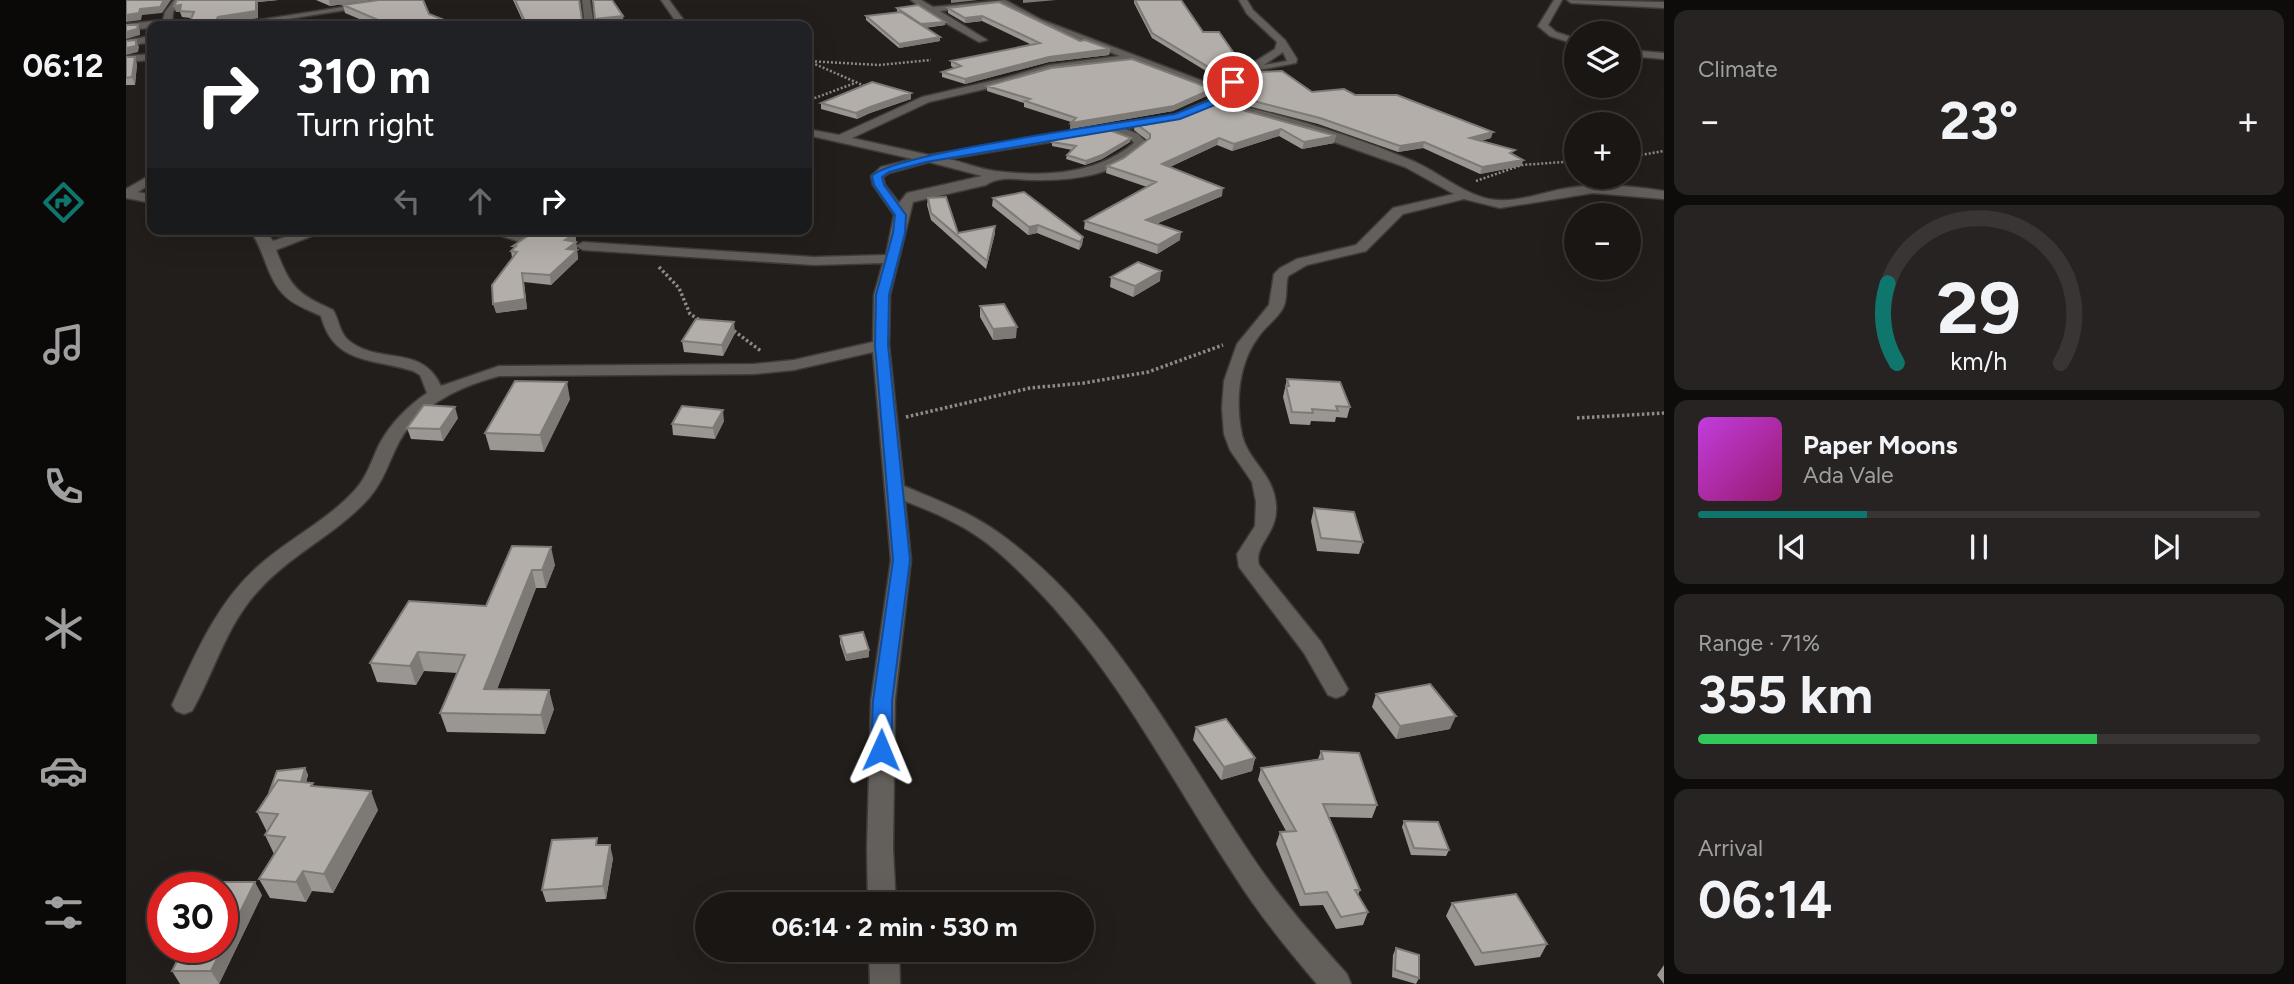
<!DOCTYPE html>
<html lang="en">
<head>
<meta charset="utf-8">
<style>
	:root { --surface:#1a1614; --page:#272322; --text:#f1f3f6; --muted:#9f9fa0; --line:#383534; --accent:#0f766e }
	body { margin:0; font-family:Figtree,sans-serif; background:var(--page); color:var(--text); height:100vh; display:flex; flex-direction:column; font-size:26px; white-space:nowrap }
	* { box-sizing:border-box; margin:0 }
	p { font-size:23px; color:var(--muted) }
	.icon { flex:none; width:38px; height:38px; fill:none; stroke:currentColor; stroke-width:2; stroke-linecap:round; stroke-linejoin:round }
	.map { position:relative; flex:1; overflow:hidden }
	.details { display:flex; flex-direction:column; gap:10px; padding:10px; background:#0e0c0b; width:630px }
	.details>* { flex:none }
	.guide { position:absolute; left:21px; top:21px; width:665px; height:214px; border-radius:14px; box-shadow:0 7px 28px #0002,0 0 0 2px var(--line); background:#202124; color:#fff; overflow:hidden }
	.controls { position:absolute; left:1438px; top:21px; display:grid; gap:14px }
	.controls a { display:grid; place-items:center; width:77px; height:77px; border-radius:50%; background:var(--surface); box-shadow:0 7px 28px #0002,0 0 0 2px var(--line); font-size:35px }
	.speed { position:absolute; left:21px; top:872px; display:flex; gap:14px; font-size:35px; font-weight:700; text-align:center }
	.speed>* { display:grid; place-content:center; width:91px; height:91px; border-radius:50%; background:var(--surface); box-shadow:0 7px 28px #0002,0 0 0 2px var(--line); line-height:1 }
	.speed .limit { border:10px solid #d22; background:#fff; color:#111 }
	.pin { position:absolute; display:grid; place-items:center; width:60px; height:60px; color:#fff; margin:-30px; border:4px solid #fff; border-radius:50%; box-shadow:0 2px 7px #0007 }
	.me { position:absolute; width:77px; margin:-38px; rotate:1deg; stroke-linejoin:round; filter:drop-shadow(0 0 5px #0008) }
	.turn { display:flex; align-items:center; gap:24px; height:147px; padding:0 35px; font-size:32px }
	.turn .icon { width:91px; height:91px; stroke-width:2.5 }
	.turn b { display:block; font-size:49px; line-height:60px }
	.lanes { display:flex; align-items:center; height:66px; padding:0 35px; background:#0003; justify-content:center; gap:35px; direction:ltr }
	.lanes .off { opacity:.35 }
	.big { font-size:52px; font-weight:700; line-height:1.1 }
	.details .card { flex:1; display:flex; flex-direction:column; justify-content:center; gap:10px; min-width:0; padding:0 24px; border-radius:14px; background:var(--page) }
	.details .dial { align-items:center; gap:0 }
	.dial svg { height:182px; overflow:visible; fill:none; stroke:var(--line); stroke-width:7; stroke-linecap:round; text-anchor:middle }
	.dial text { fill:var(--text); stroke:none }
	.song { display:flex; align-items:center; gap:21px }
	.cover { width:84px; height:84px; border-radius:10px; background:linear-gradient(135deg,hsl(290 70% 55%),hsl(320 70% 35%)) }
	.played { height:7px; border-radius:4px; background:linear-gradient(90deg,var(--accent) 30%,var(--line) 30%) }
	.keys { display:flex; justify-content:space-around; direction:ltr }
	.heat { display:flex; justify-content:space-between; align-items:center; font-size:38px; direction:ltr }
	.charge { height:10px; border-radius:5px; background:linear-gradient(90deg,#34c759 71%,var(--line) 0) }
	.trip { position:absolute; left:569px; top:892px; width:399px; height:70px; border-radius:35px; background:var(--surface); box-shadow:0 7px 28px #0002,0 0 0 2px var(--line); font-weight:700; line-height:70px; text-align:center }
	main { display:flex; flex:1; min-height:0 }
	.tab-bar { display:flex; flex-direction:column; width:126px; justify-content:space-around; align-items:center; background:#0a0908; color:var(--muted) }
	.tab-bar .icon { width:49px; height:49px }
	.tab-bar .current { color:var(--accent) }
	.tab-bar b { font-size:32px; color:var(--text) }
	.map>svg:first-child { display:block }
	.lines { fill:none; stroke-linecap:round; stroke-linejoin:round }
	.minor-casing { stroke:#3f3b39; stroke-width:3 }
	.secondary-casing { stroke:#3f3b39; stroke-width:3 }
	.path-far1 { stroke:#8e8b88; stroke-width:2.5; stroke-dasharray:2 2; stroke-linecap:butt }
	.path { stroke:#8e8b88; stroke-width:3.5; stroke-dasharray:2.5 2.5; stroke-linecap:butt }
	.minor { fill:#635f5a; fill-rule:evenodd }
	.secondary { fill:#635f5a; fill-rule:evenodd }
	.wall { fill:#9a9691 }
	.shaded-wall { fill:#7d7a76 }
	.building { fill:#b3aea9; stroke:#7d7a76; stroke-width:2 }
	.route { fill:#1a73e8; stroke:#114b97; stroke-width:2 }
</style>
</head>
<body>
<main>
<nav class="tab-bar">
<b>06:12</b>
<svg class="icon current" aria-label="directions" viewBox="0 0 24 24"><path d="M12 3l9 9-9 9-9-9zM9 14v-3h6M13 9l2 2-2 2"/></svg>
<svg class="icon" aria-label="music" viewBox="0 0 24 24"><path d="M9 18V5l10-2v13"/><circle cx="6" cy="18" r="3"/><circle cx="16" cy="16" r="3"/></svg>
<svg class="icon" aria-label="phone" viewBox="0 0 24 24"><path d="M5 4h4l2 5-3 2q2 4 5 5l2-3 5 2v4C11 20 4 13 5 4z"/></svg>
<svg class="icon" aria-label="climate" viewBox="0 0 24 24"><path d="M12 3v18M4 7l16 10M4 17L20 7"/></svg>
<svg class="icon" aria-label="car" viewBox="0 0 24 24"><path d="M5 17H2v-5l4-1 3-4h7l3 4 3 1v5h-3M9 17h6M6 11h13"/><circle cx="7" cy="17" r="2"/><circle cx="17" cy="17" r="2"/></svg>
<svg class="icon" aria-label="filters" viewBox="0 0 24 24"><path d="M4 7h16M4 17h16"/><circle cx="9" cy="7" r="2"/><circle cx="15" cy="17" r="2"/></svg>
</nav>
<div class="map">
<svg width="1538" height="984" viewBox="0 0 1538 984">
	<rect width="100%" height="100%" fill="#221e1b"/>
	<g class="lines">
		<!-- minor casing -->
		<g class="minor-casing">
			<path id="minor" d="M48 0H56L47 12 46 22 48 26 0 30V24L37 20 39 12Z
				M262 0H284L117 26H95Z
				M456 0H464L468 26H459Z
				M535 0H543L562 26H553Z
				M785 0H795L807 7 879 0 916 20 1095 88 1111 73 1149 49 1151 42 1121 14 1113 0H1121L1127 10 1159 40 1171 59 1170 63 1128 71 1093 101C1159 115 1225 135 1287 161 1312 172 1336 193 1363 199 1390 204 1416 192 1442 188 1474 183 1506 186 1538 191V199L1467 193 1374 208 1338 199 1277 214 1240 251 1181 265 1162 276C1159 287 1162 298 1157 308 1151 319 1140 326 1133 336 1112 363 1109 403 1116 435 1123 463 1148 473 1150 506 1152 534 1127 545 1133 565L1195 642 1222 689 1218 695 1210 698 1202 695 1178 653 1113 567 1111 554 1129 526 1130 502 1126 482 1104 450 1098 434 1096 408 1098 381 1111 344 1143 305 1148 274 1154 268 1171 259 1230 245 1267 208 1328 194 1279 167 1157 124 1086 106 1067 114H1059V110L1081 101 1090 93 1006 61 924 71 885 83 803 102 726 138 803 155 1035 117 1041 120 999 129 1012 134 1021 143C991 177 946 181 903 180 888 179 873 176 860 185L787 202 764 295 763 345 778 486C811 500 844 512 873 533 986 614 1051 746 1127 858 1155 900 1188 937 1221 974L1225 984H1191C1162 950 1134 916 1110 878 1047 783 996 681 918 597 897 575 876 553 851 536 829 521 804 511 779 501L785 560 769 700 767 849 770 905H742L741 849 745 700 765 560 747 352 668 370 628 374 373 376C335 386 293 405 273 442 263 461 258 481 243 498 211 534 165 554 133 590 100 625 89 671 66 711L58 714 50 711 46 705C68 657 89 606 129 569 160 540 200 522 229 490 241 477 246 459 254 443 265 423 282 406 301 393L294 375 287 371C247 358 208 365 195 316 183 310 170 306 160 297 140 279 139 249 123 229H138L147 241 183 229H204L150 250C165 288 170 293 207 310 213 319 213 331 221 339 251 366 296 343 315 386L373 366 628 364 668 360 747 342 748 295 757 263 688 265 457 250 450 246 457 242 688 257 760 255 768 215 747 185 745 176 755 167 787 159 681 135V129L713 135 796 97 878 78 923 65 994 56 910 24 873 4 814 11 861 40 853 42 800 12ZM1157 52 1161 61 1138 65ZM984 132 1004 138 1008 143C969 175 918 177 869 171 853 169 837 162 822 159ZM803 162 856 176 781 193 773 203 759 185 757 177 763 173Z
				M1428 0H1436L1422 25 1430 32 1451 39V45L1424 36 1412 26Z
				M26 36V42L0 46V40Z
				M1503 50 1538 53V59L1503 56Z
				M26 54V60L0 62V56Z
				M26 174V183L12 192 26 195V203L0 198V189Z
				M355 229H378L404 239 397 243Z
				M743 950H773L774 984H744Z"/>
		</g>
		<!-- secondary casing -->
		<g class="secondary-casing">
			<path id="secondary" d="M1441 0 1538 2V8L1445 3Z"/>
		</g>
		<!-- path-far1 -->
		<path class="path-far1" d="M583 24 604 26
			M681 61 753 65 805 60
			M682 61 741 87
			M681 101 729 83
			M1503 157 1538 151
			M1350 181 1396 165 1451 161"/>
		<!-- path -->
		<path class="path" d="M533 267 553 288 564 314 575 321
			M604 328 635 351
			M780 417 904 388 958 383 1022 372 1097 345
			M1451 418 1538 413"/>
		<!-- minor -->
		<use href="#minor" class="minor"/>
		<!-- secondary -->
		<use href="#secondary" class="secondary"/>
	</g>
	<!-- wall -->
	<path class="wall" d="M51 0H152L132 2V18L109 21 132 26 56 17 54 12H50Z
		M190 0H245L204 6Z
		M387 0H454L457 26H399Z
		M1008 0H1055L1077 32 1114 62 1113 67 1098 82 1026 38 1008 3Z
		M217 5 303 14 333 26H250L219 13Z
		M771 8 819 25 799 28 814 37V41L773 48 740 20V16L773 13 771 11Z
		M822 8 984 49 983 55 923 62 839 84 816 77V72L828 68 825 66V61L906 45 856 21 839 23 822 13Z
		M0 57 11 64 9 85H0Z
		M1132 72 1186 92 1229 95 1365 138 1355 141 1397 160 1395 166 1354 174 1297 148 1272 152 1192 124 1099 100 1100 94Z
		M861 86 1085 94 1047 111 944 129 945 122 898 107V103L861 91Z
		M785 93V99L744 113 731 119 695 109V103Z
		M1087 102 1208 143 1176 149 1153 136 1106 151 1091 145 1044 167 1096 196 1030 224 1054 240 1031 254 958 229 959 221 1021 187 980 173 981 166 998 158 1021 140 1008 130 1009 123 1056 115Z
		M926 142H1004L976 159 959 165 940 159 941 155 946 150 926 146Z
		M802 198 832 233H869L860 269 805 220 801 205Z
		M867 198 957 237 956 245 953 250 911 233 902 235 866 206Z
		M449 233 452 259 425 285 398 282 401 309 370 313 386 258 385 251 388 249 387 246Z
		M985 277 1034 281 1007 297 984 287Z
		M854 306 890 338 867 340 854 317Z
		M609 333 597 356 558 352 556 341Z
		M1161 379 1224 407 1221 418 1210 417 1209 422 1185 421 1184 425 1164 424 1157 397Z
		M444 399 418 452 364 450 359 433Z
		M332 418 317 441 285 439 281 428Z
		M598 421 589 439 547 435 546 424Z
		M1188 508 1237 542 1233 554 1191 551 1185 521Z
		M386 546 429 565 420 588H410L371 689 428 709 419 734 321 732 314 713 332 673 298 671 290 685 251 682 244 663 360 606Z
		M714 636 743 657 720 661 714 643Z
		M1250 694 1324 729 1270 739 1246 707Z
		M1070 727 1129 758 1126 771 1095 780 1067 740Z
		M1195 751 1251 805 1246 818 1202 817 1234 890 1232 895 1242 912 1237 925 1210 929 1197 905 1174 906 1150 844 1154 832 1160 831 1132 780 1135 768 1192 759Z
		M179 768 182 775 180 783 252 810 207 893 186 891 180 902 144 898 133 879 148 854 139 835 141 832 131 812 143 794Z
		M1278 821 1323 850 1320 856 1285 855 1276 827Z
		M487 858 480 899 420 902 416 890Z
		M136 895 93 984H54L46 971Z
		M1326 903 1421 944 1414 957 1349 966 1320 916Z
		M1270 948 1293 978 1290 984 1266 977 1267 955Z
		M1538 965V984L1531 975Z"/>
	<!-- shaded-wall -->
	<path class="shaded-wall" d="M38 0H45L36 13 16 15 15 20 0 22V15L14 9Z
		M130 0H152L132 2V18L95 23 90 20 92 17Z
		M203 0H245L204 6Z
		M825 0H852L825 3Z
		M897 0H930L897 3Z
		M55 5 54 12H50L48 6Z
		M497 16 498 24 470 26 469 19Z
		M856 16V21L839 23V18Z
		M456 20 457 26H449L448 21Z
		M819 22V25L795 28V24Z
		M12 25 14 31V35L0 39V32Z
		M814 37V41L773 48V44Z
		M10 40 13 47 12 52 0 55V48Z
		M984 49 983 55 923 62 839 84V79L923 57Z
		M9 57 11 64 9 85 6 77Z
		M1114 62 1113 67 1098 82 1099 77Z
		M1086 89 1085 94 1047 111 944 129 945 123Z
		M785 93V99L744 113 731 119 730 113 744 107Z
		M1155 129 1153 136 1106 151 1108 144Z
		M1367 132 1365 138 1342 144 1344 138Z
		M1210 136 1208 143 1176 149 1178 142Z
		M1005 138 1004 142 976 159 959 165 960 161Z
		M1093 138 1091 145 1034 171 1036 164Z
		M1298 142 1297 148 1272 152 1274 146Z
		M1397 160 1395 166 1354 174 1356 167Z
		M1097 188 1096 196 1019 228 1020 220Z
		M912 225 911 233 902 235 903 227Z
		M869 226V233L860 269 861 261Z
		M1055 232 1054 240 1031 254 1032 245Z
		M449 233 452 259 425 285 424 275 439 240Z
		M957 237 956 245 953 250 954 242Z
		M1035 271 1034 281 1007 297 1009 286Z
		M396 273 401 309 370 313 367 304Z
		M608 322 609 333 597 356 596 345Z
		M891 327 890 338 867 340V329Z
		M441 382 444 399 418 452 414 435Z
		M329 407 332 418 317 441 314 429Z
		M597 410 598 421 589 439 587 428Z
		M425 547 429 565 420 588 416 570Z
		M406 570 410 588 364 708 358 689Z
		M743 650V657L720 661V655Z
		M292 652 298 671 290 685 284 666Z
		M423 690 428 709 419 734 415 715Z
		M1330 716 1324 729 1270 739 1274 726Z
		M1129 758 1126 771 1095 780 1098 767Z
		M179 768 182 775 175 797 172 791Z
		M245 791 252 810 207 893 198 874Z
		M484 845 487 858 480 899 477 886Z
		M177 871 186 891 180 902 170 882Z
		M129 882 136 895 93 984 85 971Z"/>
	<!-- building -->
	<path class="building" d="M0 0H38L34 7 14 9 13 13 0 15Z
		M51 0H130V11L92 17 90 20 93 22 130 20V26H62L68 12 54 11 55 5 48 6Z
		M253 0H297L303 14 333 26H266L217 5Z
		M389 0H453L456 20 448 21 452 26H401Z
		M467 0H486L497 16 469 19Z
		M1009 0H1055L1077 32H1093L1114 62 1099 77 1026 33Z
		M873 2 954 41 959 40 984 49 923 57 839 79 816 72 835 66 825 61 914 43 856 16 839 18 822 8Z
		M792 5 819 22 795 24 771 8Z
		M775 12 814 37 773 44 740 16Z
		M0 25H12L11 29 0 32Z
		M10 40V46L0 48V41Z
		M0 57H9L6 77 0 78Z
		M1006 59 1086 89 1048 106 945 123 950 118 899 101 904 99 861 86 925 68Z
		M1128 70 1132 72 1156 71 1186 92 1218 89 1229 95H1271L1367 132 1344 138 1389 150 1384 153 1397 160 1356 167 1298 142 1274 146 1194 118 1100 94Z
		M746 82 785 93 744 107 730 113 695 103Z
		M1087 102 1210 136 1178 142 1155 129 1108 144 1093 138 1036 164 1097 188 1020 220 1055 232 1032 245 959 221 1030 182 981 166 998 158 1024 138V134L1009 123 1056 115Z
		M983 130 1005 138 976 155 960 161 941 155 950 146 926 142 929 139Z
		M898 192 957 237 954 242 912 225 903 227 867 198Z
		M820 197 832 233 869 226 861 261 805 213 802 198Z
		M412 229H431L449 233 439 240 450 242 441 249 451 250 424 275 396 273 399 299 367 304 366 285 391 252 385 251 390 246H387Z
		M1012 262 1035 271 1009 286 985 277Z
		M878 304 891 327 867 329 854 306Z
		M570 319 608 322 596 345 556 341Z
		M1161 379 1214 382 1224 407 1210 406 1212 411 1186 409 1187 413 1166 412 1160 386H1163Z
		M389 381 441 382 414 435 359 433Z
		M298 405 329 407 314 429 281 428Z
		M556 406 597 410 587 428 546 424Z
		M1188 508 1228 512 1237 542 1195 538Z
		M386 546 425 547 416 570H406L358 689 423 690 415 715 314 713 339 655 292 652 284 666 244 663 283 601 360 606Z
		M737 632 743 650 720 655 714 636Z
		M1304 684 1330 716 1274 726 1250 694Z
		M1100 719 1129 758 1098 767 1070 727Z
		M1195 751 1233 753 1251 805 1197 804 1234 890H1229L1242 912 1215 917 1201 892 1179 894 1154 832 1170 831 1135 768 1197 759Z
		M179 768 175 782 152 780 143 793 151 771Z
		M152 780 187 783 185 786 245 791 198 874 177 871 170 882 133 879 159 837 139 835 152 814 131 812Z
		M1278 821 1312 822 1323 850 1288 848Z
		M471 838 470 845H484L477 886 416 890 426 840Z
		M92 882H129L85 971H46L58 947H96V887H89Z
		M1390 894 1421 944 1356 953 1326 903Z
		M1270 948 1293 955V978L1269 970Z"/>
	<!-- route -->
	<path class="route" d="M1104 80 1111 82 1089 105 1054 119 800 162 763 172 756 177 758 185 780 215 779 233 763 295 762 345 784 560 766 701V750L763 755 755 758 748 755 745 750 747 701 767 560 749 345 750 295 767 233 769 215 748 185 746 176C768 153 1001 122 1049 114L1082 101Z"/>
</svg>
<div class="controls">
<a><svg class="icon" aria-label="layers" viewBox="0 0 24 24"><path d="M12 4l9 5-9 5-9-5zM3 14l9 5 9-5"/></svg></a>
<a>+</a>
<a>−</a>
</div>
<div class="speed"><div class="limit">30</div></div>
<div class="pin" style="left:1107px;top:82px;background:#d93025"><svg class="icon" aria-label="arrive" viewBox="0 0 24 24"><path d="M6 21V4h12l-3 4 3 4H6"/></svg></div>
<svg class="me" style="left:755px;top:750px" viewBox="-20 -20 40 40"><path d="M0-17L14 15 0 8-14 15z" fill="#1a73e8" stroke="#fff" stroke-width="4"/></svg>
<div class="trip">06:14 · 2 min · 530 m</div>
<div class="guide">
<div class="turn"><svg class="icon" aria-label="right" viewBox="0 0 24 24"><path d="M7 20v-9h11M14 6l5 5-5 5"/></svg><div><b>310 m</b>Turn right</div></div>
<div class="lanes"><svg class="icon off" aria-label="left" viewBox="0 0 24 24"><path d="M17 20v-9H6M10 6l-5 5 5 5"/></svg><svg class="icon off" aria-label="ahead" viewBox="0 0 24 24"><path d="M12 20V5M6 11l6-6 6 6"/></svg><svg class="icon" aria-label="right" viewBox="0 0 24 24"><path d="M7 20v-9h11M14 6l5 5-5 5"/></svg></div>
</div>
</div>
<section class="details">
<div class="card"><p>Climate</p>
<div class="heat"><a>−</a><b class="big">23°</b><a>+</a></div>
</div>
<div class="card dial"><svg viewBox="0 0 100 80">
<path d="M14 69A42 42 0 1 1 86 69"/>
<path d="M14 69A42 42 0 0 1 10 34" stroke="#0f766e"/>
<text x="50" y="56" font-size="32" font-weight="700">29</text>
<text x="50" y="72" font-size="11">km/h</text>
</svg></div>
<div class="card">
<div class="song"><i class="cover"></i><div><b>Paper Moons</b><p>Ada Vale</p></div></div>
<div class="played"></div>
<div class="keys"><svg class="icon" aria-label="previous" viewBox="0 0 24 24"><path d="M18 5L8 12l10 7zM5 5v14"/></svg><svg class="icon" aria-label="pause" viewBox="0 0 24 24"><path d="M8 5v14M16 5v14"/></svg><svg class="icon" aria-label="next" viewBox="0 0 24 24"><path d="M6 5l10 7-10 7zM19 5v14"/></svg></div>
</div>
<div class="card"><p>Range · 71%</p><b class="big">355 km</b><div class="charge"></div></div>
<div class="card"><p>Arrival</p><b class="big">06:14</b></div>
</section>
</main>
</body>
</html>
